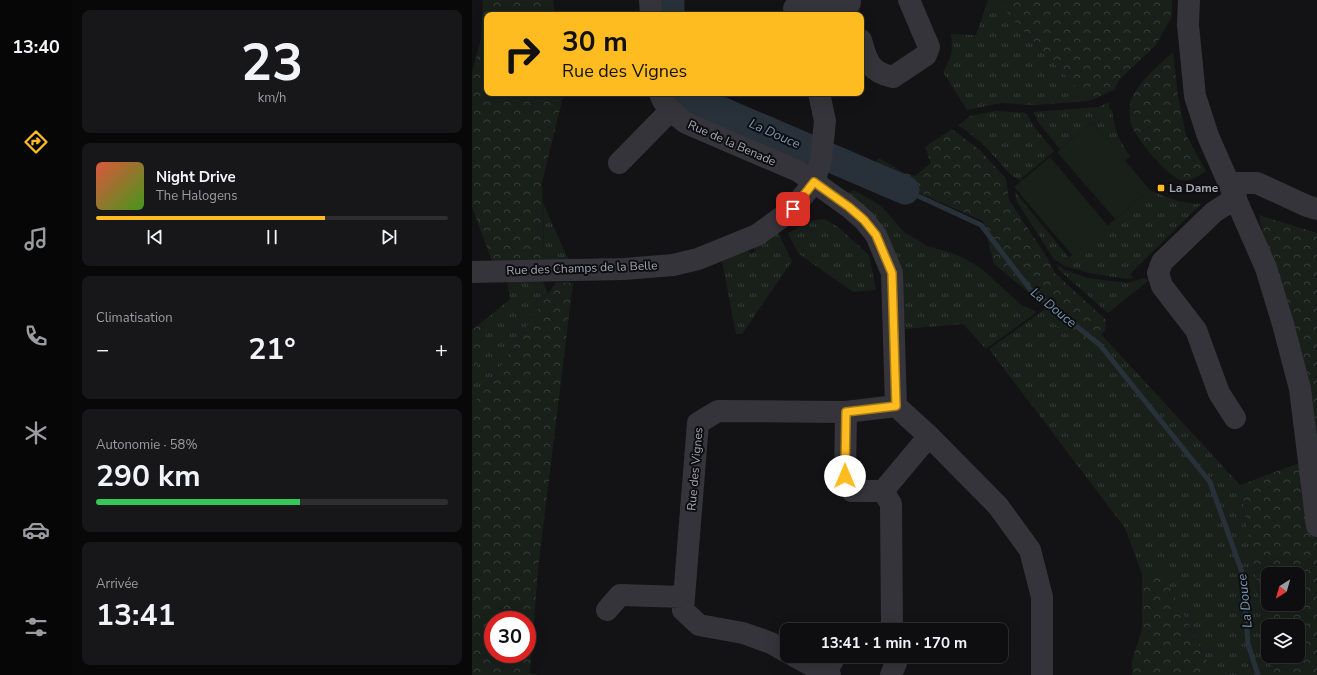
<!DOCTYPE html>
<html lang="fr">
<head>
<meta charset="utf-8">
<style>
	:root { --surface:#0e0e10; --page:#171719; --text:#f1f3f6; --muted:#9b9c9f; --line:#2e2e30; --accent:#ffbc21 }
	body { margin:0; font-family:"Nunito Sans",sans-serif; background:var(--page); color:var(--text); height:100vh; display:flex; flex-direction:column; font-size:15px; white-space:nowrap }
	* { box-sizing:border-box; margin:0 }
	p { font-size:13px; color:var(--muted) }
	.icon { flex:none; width:22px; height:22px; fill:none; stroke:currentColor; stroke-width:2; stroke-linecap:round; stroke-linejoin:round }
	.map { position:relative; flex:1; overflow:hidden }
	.panel { display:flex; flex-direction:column; gap:10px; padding:10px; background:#080809; width:400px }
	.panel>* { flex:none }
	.guide { position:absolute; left:12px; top:12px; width:380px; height:84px; border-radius:8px; box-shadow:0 4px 16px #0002,0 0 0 1px var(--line); background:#ffbc21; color:#111; overflow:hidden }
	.needle { width:26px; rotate:217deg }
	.controls { position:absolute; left:789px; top:567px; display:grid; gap:8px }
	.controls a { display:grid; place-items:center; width:44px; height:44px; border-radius:8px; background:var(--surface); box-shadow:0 4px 16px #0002,0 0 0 1px var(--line); font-size:20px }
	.speed { position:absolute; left:12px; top:611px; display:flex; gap:8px; font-size:20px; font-weight:700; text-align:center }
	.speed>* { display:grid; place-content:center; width:52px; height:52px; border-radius:50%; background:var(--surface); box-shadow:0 4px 16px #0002,0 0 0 1px var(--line); line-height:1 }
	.speed .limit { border:6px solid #d22; background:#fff; color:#111 }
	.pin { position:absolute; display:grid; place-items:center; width:34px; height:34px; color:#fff; margin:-17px; border-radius:8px; box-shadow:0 2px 6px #0006 }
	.me { position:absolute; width:44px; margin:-22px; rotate:0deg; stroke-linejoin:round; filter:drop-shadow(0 0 3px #0008) }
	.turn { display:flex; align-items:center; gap:14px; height:84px; padding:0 12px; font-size:18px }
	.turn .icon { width:52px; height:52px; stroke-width:2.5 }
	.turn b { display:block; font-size:28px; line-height:34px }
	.big { font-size:30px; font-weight:700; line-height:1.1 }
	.panel .tile { flex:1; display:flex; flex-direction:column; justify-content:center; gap:6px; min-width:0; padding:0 14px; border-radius:8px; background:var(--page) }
	.panel .dial { align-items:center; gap:0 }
	.dial b { font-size:52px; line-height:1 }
	.song { display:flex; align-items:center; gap:12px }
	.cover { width:48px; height:48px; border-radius:6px; background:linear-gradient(135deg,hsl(10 70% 55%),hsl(100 70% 35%)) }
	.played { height:4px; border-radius:2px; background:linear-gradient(90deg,var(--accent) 65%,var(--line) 65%) }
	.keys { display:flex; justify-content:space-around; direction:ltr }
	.heat { display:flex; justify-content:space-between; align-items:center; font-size:22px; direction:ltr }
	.charge { height:6px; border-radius:3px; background:linear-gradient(90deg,#34c759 58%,var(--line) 0) }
	.trip { position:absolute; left:308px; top:623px; width:228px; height:40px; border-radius:8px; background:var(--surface); box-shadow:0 4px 16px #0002,0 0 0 1px var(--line); font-weight:700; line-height:40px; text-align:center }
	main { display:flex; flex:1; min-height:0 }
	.tab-bar { display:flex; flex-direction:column; width:72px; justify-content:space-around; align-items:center; background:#060606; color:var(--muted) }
	.tab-bar .icon { width:28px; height:28px }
	.tab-bar .active { color:var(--accent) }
	.tab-bar b { font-size:18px; color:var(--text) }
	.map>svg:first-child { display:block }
	.grass { fill:url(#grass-tufts) }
	.forest { fill:url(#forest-crowns); fill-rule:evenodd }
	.park { fill:#19201a }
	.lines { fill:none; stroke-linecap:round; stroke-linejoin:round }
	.stream { stroke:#283139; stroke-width:5 }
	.river { stroke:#283139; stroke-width:29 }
	.minor { stroke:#34343a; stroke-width:22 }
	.route-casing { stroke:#a67a15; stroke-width:10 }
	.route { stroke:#ffbc21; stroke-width:7 }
	.poi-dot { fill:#ffbc21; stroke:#0e0e10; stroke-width:1.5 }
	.labels { text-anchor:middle; stroke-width:4; stroke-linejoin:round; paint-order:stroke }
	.street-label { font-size:12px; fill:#a3a8b6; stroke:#0e0e10 }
	.poi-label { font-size:12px; font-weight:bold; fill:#a3a8b6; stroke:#0e0e10; text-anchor:start }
	.water-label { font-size:13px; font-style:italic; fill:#7796b4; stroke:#0e0e10 }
</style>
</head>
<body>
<main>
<nav class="tab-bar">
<b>13:40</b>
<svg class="icon active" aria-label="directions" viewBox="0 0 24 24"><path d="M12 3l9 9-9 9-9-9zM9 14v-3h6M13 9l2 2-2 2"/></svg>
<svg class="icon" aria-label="music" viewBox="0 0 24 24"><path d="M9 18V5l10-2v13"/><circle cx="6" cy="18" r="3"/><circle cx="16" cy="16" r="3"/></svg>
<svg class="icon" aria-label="phone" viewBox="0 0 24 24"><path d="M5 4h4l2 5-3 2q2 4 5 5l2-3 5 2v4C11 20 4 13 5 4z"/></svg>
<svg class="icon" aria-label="climate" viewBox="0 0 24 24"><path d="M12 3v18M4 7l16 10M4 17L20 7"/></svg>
<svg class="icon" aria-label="car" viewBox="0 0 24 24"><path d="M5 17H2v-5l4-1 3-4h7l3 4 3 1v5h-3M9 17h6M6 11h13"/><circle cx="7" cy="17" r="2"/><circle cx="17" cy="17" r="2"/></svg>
<svg class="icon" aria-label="filters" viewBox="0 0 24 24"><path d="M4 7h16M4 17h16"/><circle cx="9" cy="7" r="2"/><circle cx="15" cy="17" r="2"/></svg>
</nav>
<section class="panel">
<div class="tile dial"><b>23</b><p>km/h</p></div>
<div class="tile">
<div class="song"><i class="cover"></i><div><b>Night Drive</b><p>The Halogens</p></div></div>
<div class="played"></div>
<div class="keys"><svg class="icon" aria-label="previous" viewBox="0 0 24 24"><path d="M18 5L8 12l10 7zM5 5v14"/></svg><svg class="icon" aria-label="pause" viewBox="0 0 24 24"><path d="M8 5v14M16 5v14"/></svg><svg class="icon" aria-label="next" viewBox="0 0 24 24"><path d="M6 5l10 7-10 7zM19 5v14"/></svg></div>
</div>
<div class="tile"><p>Climatisation</p>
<div class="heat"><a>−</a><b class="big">21°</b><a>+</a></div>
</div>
<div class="tile"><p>Autonomie · 58%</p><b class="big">290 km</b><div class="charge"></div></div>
<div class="tile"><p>Arrivée</p><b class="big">13:41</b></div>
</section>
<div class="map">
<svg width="845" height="675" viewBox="0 0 845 675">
	<defs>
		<pattern id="grass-tufts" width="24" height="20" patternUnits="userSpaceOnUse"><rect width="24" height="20" fill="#19201a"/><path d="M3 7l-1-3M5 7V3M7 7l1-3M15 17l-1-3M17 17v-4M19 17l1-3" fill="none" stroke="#373e39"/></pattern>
		<pattern id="forest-crowns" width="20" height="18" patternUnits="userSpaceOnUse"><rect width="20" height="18" fill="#19201a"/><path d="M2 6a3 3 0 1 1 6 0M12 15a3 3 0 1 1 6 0" fill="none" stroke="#373e39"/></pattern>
	</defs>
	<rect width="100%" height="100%" fill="#131315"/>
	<!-- grass -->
	<path class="grass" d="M516 0H526L539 17 617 101 561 105 529 103 495 110 471 72C480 57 481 51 479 34L504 35Z
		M637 102V109L640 110C643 131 646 139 658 156L653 161 620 122 588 149 567 123 561 112 627 107Z
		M524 111 554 113 563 128 582 151 548 180 539 175 512 145 487 125 498 116Z
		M382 190 409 206 432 232 455 246 477 252 492 258 510 269 548 304 565 312 514 349 491 324 433 329 428 275 374 194Z
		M678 190C698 199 707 203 729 204L658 274 661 278 656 279 617 273 593 266 582 259 544 200 543 192 597 258Z
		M71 203 97 261H72Z
		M353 219 366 227 397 255 404 290 381 292 326 253 316 233 339 221Z
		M306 233 320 261 270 334H264L250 261 276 250 279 254 283 252 282 247Z
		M585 265 593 270 616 278 655 283 672 278 677 280 636 313 587 270Z
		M35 280 71 282 76 294 13 390 0 405V375L4 371 13 320 38 299Z
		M593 295 768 485 796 646V656H798L801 675H742L691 573 670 574 653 528 517 349Z"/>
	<!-- forest -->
	<path class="forest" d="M11 0H81L83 15H15V93H92L70 182 72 261H20L0 207V73L9 39Z
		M526 0H700V17L683 46 647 80 642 90 617 101 539 17Z
		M701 52 706 97 714 135 734 171C727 176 718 182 709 180 696 177 662 136 659 124 658 119 657 107 658 103 667 80 684 68 701 52Z
		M480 129 509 151 534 179 537 200 574 256 583 273 634 320 633 331 618 343 601 338 582 324 566 300 522 264 511 221 396 170 407 158 430 172 443 176 459 163 453 147Z
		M787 215 845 233V675H801L798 656H826V626H796V646L768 485 830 462ZM796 574H826V604H796Z
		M84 282 101 283 66 569 58 673 67 675H0V405L13 390ZM21 620H55V654H21Z
		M13 320 4 371 0 375V330Z
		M691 573 742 675H660V661L670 629V574Z"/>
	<!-- park -->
	<path class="park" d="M620 122 678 190 643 219 585 152Z
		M578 157 636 226 601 256 542 187Z"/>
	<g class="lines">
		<!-- stream -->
		<path class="stream" d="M433 190 509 225 558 289 628 345 738 482 771 575 776 644 786 675"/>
		<!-- river -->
		<path class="river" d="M198 0V15
			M212 93 214 96 433 190"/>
		<!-- minor -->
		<path class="minor" d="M178 0 179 15
			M717 0 716 25 723 96 736 136 794 268 811 324 828 389 845 526
			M322 8 378 3
			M389 40C395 62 398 72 421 77L454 55 457 47 437 0
			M188 93C191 106 204 115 214 123L326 171 342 182 377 207 392 220 404 235 420 273 424 406
			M147 163 199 110
			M757 183H785L835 206 845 209
			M0 272 152 269 201 265 226 259 285 235 321 209 342 182 349 160 353 121 347 93
			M374 412 373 476 380 491H411
			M763 418 747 393 724 330 690 286 686 273 690 262 742 212 764 198
			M135 610 148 595 212 597
			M420 630 419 504 411 491 457 436
			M315 652 299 643 271 633 227 625 211 610 226 423 246 411 374 412 424 406 457 436 526 506 558 550 570 597V675
			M322 656 358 675
			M354 673 363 656
			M419 675 424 663 423 656"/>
	</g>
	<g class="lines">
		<!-- route casing -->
		<g class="route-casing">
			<path id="route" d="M321 209 342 182 377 207 392 220 404 235 420 273 424 406 374 412 373 476"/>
		</g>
		<!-- route -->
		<use href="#route" class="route"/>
	</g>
	<!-- markers -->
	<rect class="poi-dot" x="685" y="184" width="8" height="8" rx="2"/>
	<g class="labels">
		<!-- street labels -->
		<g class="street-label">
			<text transform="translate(260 143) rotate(24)" y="4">Rue de la Benade</text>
			<text transform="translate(110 268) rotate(-2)" y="4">Rue des Champs de la Belle</text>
			<text transform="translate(223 469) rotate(-85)" y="4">Rue des Vignes</text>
		</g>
		<!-- poi labels -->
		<g class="poi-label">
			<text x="697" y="192">La Dame</text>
		</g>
		<!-- water labels -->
		<g class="water-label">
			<text transform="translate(303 133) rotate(24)" y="5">La Douce</text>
			<text transform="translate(582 307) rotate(39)" y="5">La Douce</text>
			<text transform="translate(772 601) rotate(-96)" y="5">La Douce</text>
		</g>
	</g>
</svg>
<div class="controls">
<a><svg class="needle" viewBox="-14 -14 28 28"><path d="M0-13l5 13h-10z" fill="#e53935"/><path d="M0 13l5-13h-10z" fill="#9b9c9f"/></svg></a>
<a><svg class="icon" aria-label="layers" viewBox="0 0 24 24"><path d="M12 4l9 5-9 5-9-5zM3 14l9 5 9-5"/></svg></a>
</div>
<div class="speed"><div class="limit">30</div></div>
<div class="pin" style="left:321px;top:209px;background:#d93025"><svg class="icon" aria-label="arrive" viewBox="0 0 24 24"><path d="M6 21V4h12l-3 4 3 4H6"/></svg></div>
<svg class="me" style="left:373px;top:476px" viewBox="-20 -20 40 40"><circle r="19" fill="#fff"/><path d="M0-13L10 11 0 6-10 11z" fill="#ffbc21"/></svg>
<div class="trip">13:41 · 1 min · 170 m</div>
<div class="guide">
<div class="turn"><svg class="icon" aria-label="right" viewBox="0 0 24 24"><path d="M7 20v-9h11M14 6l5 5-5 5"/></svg><div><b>30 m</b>Rue des Vignes</div></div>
</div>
</div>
</main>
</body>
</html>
